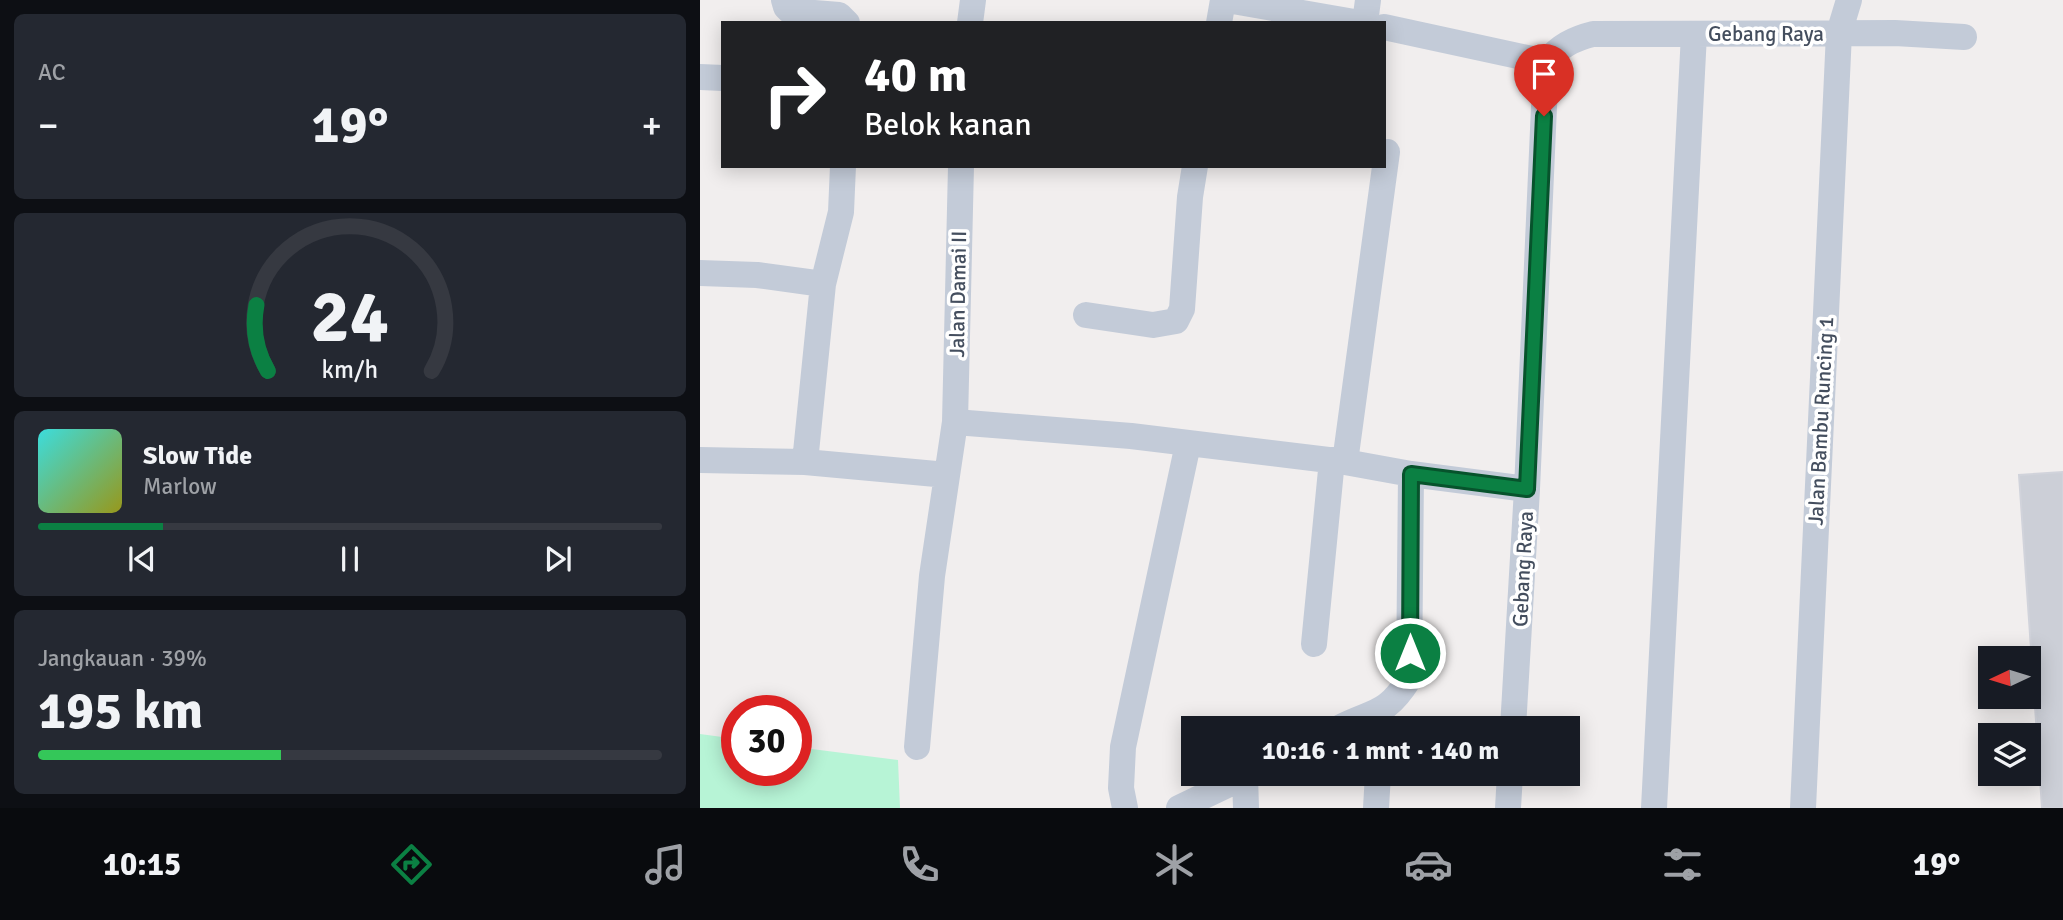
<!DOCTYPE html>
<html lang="id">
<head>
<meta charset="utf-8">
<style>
	:root { --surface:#171b24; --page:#242831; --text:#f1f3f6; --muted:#9ea1a6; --line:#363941; --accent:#0b8043 }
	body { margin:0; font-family:Signika,sans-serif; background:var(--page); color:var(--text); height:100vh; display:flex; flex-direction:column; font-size:26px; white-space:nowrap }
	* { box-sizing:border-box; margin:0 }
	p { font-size:23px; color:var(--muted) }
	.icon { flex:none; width:38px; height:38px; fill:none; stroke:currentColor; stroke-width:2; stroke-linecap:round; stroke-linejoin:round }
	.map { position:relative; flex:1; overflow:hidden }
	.drawer { display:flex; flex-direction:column; gap:14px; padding:14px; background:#0d0f14; width:700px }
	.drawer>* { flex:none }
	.guide { position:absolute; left:21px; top:21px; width:665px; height:147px; border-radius:0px; box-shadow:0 4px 18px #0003; background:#202124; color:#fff; overflow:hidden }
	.needle { width:46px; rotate:266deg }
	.controls { position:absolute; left:1278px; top:646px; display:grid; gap:14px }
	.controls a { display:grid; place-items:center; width:63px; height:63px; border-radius:0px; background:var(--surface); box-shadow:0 4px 18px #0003; font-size:35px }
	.speed { position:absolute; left:21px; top:695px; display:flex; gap:14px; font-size:35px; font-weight:700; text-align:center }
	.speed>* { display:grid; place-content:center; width:91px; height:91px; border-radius:50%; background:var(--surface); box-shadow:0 4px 18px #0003; line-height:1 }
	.speed .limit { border:10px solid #d22; background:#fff; color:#111 }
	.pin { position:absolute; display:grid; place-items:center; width:60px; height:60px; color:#fff; margin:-72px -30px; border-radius:50% 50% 50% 0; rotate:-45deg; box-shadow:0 0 7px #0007 }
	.pin .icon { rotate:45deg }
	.me { position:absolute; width:77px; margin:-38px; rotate:0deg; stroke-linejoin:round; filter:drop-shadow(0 0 5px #0008) }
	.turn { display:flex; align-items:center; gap:24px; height:147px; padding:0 28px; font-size:32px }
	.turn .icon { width:91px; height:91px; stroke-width:2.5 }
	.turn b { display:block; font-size:49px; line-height:60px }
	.big { font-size:52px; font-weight:700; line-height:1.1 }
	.drawer .widget { flex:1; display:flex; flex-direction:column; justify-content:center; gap:10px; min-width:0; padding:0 24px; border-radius:10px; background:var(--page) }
	.drawer .dial { align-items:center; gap:0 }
	.dial svg { height:182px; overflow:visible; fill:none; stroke:var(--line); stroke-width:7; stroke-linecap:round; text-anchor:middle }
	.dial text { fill:var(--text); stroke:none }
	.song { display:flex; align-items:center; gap:21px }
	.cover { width:84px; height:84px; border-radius:10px; background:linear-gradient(135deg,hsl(180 70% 55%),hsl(60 70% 35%)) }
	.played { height:7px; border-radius:4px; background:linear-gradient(90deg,var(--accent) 20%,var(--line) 20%) }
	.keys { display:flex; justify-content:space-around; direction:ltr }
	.heat { display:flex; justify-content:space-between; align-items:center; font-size:38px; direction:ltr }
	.charge { height:10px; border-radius:5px; background:linear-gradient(90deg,#34c759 39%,var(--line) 0) }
	.trip { position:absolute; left:481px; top:716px; width:399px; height:70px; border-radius:0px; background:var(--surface); box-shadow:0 4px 18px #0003; font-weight:700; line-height:70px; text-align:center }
	.dock { display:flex; height:112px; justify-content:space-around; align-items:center; background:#090b0e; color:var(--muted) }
	.dock .icon { width:49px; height:49px }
	.dock .active { color:var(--accent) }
	.dock b { font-size:32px; color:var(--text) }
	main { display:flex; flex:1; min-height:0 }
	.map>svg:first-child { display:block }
	.green { fill:#b7f4d6 }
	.building { fill:#cccfd7; stroke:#d1d3db; stroke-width:2 }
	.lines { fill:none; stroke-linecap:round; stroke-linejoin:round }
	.street { stroke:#c3cbd8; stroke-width:26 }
	.route-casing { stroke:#07532c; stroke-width:18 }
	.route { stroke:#0b8043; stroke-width:12 }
	.labels { text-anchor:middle; stroke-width:7; stroke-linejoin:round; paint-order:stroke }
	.street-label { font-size:21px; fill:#444e5e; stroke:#fff }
</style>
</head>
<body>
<main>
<section class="drawer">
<div class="widget"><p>AC</p>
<div class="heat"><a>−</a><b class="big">19°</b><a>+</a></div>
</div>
<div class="widget dial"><svg viewBox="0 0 100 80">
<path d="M14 69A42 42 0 1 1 86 69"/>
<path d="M14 69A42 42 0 0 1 9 40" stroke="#0b8043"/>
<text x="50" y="56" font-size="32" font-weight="700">24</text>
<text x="50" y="72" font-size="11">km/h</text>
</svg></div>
<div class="widget">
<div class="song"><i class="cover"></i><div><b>Slow Tide</b><p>Marlow</p></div></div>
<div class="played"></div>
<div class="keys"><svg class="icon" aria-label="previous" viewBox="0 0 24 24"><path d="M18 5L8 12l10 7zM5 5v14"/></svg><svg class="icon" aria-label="pause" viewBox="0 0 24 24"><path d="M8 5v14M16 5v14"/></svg><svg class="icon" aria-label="next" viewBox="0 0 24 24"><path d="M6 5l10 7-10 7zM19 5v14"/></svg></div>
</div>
<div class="widget"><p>Jangkauan · 39%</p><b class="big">195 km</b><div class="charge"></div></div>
</section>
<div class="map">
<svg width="1363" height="808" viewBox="0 0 1363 808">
	<rect width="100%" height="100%" fill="#f1eeee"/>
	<!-- green -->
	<path class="green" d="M0 734 37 739V770H96V747L198 760 200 808H0Z"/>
	<!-- building -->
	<path class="building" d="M1363 472V808H1342L1319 475Z"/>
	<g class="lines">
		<!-- street -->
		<path class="street" d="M84 0 86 7 90 11 139 15 147 23
			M527 0 660 23
			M270 23 273 0
			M519 23 523 0
			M665 23 668 0
			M684 27 846 62
			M0 77 23 78
			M687 152 645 462 711 474 827 489
			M0 273 57 275 123 284
			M386 315 453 325 476 321 482 309 490 197 495 166
			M255 422 431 436 645 462
			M0 460 105 462 247 475
			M105 462 123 284 141 212 143 166
			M614 644 632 460
			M639 728C674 710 686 716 709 679L711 474
			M813 728 827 489 846 62C860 46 873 39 893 34L1195 33 1264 37
			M217 747 232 576 255 422 261 166
			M545 776 546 808
			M425 808 421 788 423 747 488 444
			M479 808 550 774
			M676 808 678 774
			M808 808 810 774
			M954 808 994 34
			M1103 808 1139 33 1149 0"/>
	</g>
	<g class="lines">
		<!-- route casing -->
		<g class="route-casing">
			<path id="route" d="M710 653 711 474 827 489 844 116"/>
		</g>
		<!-- route -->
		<use href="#route" class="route"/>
	</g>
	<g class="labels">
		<!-- street labels -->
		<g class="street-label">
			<text x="1066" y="41">Gebang Raya</text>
			<text transform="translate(258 294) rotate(-89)" y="7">Jalan Damai II</text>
			<text transform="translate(1121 421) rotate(-87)" y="7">Jalan Bambu Runcing 1</text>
			<text transform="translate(823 569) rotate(-87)" y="7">Gebang Raya</text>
		</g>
	</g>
</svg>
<div class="controls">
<a><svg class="needle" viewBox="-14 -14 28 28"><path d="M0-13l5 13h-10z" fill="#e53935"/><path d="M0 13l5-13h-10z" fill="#9ea1a6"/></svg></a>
<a><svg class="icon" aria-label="layers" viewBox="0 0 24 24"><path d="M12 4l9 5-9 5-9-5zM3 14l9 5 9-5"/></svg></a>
</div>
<div class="speed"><div class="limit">30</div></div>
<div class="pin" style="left:844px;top:116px;background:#d93025"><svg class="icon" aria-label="arrive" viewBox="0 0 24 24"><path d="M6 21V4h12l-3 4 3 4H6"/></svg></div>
<svg class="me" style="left:710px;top:653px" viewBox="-20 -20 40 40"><circle r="17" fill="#0b8043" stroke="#fff" stroke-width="3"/><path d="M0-11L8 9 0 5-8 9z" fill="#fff"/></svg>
<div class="trip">10:16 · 1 mnt · 140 m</div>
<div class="guide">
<div class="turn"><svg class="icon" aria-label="right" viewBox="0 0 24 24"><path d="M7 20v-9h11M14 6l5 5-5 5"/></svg><div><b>40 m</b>Belok kanan</div></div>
</div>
</div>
</main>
<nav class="dock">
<b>10:15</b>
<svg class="icon active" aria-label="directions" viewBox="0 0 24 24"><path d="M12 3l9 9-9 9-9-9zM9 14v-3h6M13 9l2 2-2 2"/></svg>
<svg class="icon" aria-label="music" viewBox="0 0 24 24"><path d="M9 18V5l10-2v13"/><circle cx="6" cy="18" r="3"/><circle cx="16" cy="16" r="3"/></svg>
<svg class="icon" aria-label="phone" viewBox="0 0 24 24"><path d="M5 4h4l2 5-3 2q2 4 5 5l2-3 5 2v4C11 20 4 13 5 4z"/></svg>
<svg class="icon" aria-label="climate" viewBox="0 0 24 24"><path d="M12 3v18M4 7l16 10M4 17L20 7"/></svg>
<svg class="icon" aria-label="car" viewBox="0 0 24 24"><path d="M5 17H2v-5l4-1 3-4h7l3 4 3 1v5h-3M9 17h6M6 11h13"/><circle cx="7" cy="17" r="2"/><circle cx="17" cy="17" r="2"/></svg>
<svg class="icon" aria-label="filters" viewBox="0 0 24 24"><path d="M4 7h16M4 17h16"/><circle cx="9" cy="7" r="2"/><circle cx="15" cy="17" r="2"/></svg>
<b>19°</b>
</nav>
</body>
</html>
